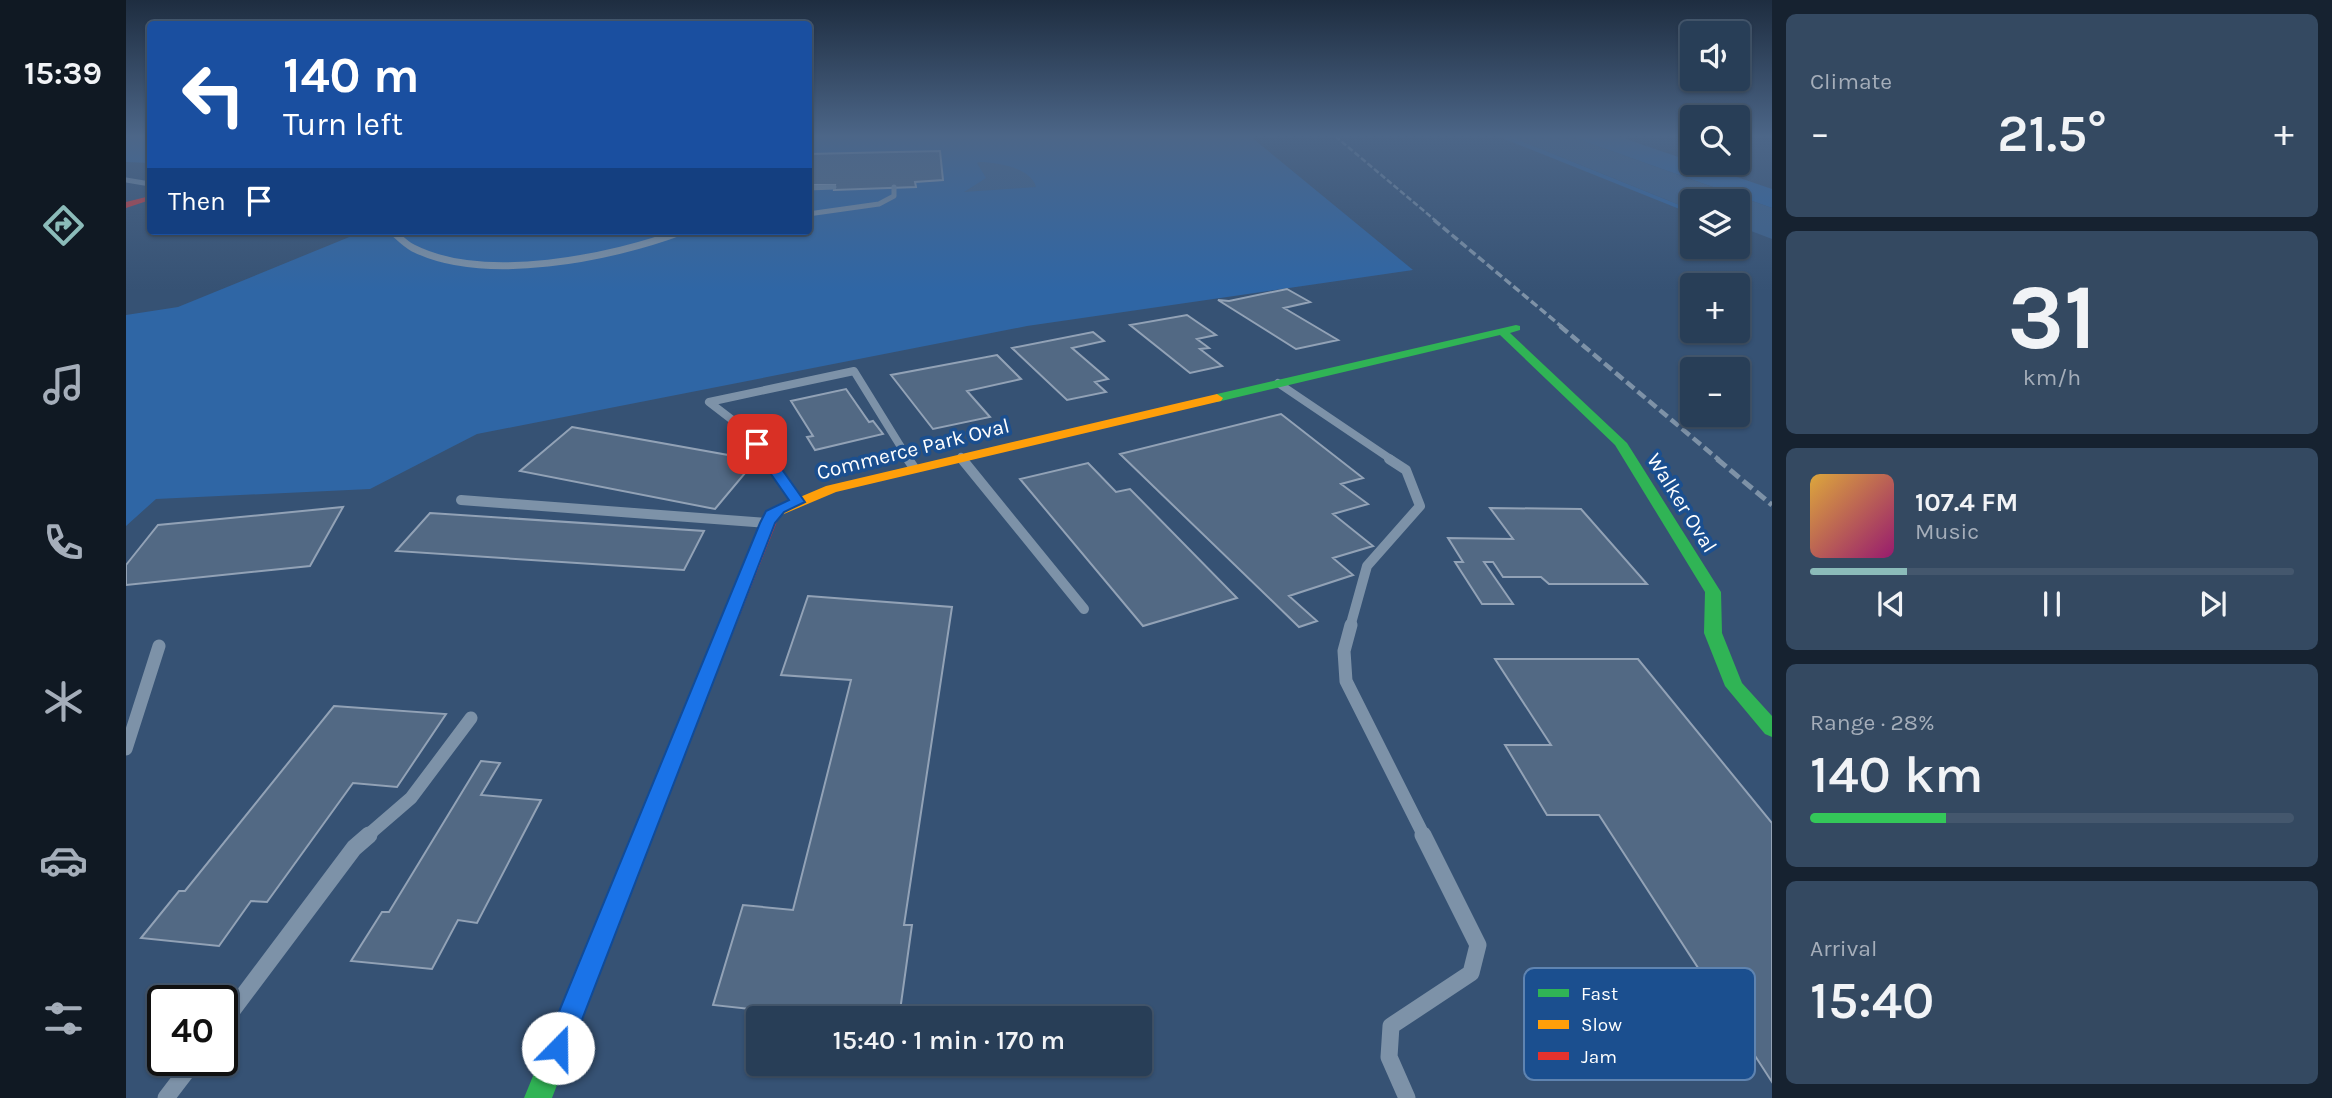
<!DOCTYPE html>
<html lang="en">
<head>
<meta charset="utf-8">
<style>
	:root { --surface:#283e57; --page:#344961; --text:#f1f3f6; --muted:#a5aeba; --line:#44576d; --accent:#8bbbb9 }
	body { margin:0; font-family:Karla,sans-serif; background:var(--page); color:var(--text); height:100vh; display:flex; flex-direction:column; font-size:26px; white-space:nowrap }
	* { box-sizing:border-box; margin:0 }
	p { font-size:23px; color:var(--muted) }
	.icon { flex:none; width:38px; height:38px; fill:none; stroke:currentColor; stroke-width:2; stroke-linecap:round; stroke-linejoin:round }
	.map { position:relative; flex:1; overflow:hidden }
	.drawer { display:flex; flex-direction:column; gap:14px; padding:14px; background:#162230; width:560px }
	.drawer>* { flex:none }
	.top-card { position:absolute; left:21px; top:21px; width:665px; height:214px; border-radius:7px; box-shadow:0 2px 5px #0004,0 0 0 2px var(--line); background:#1a4fa0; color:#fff; overflow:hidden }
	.controls { position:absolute; left:1554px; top:21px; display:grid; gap:14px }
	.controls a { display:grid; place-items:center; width:70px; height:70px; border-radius:7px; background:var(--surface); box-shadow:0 2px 5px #0004,0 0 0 2px var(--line); font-size:35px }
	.speed { position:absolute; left:21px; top:985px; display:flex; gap:14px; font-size:35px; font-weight:700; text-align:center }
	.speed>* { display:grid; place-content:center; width:91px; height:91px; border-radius:50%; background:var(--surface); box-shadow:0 2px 5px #0004,0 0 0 2px var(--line); line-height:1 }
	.speed .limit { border:4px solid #111; border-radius:10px; background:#fff; color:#111 }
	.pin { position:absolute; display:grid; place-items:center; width:60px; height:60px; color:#fff; margin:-30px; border-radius:14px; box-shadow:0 4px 10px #0006 }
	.me { position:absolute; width:77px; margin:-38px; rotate:22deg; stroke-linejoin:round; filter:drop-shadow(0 0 5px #0008) }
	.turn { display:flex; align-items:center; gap:24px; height:147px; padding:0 21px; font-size:32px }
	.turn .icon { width:91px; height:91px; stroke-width:2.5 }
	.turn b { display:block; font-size:49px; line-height:60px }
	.then { display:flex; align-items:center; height:66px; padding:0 21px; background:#0003; gap:14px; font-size:26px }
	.big { font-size:52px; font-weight:600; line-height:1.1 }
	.drawer .widget { flex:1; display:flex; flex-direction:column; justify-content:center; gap:10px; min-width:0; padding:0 24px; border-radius:10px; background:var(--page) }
	.drawer .dial { align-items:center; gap:0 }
	.dial b { font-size:91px; line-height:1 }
	.song { display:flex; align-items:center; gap:21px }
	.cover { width:84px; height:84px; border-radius:10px; background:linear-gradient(135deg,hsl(40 70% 55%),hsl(320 70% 35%)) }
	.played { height:7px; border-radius:4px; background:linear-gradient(90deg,var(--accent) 20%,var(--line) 20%) }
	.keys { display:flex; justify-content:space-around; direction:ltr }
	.heat { display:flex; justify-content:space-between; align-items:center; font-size:38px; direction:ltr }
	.charge { height:10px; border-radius:5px; background:linear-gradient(90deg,#34c759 28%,var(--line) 0) }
	.trip { position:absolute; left:620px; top:1006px; width:406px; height:70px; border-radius:7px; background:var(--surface); box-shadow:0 2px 5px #0004,0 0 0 2px var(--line); font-weight:600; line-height:70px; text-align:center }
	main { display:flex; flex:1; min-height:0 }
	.tabs { display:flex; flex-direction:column; width:126px; justify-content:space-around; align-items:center; background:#101923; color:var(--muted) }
	.tabs .icon { width:49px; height:49px }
	.tabs .selected { color:var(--accent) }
	.tabs b { font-size:32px; color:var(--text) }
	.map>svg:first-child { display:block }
	.green { fill:#2f66a5 }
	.water { fill:#3b618d }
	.building { fill:#526984; stroke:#92a2b6; stroke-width:2 }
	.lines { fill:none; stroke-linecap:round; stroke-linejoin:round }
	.lane-far5 { stroke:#7d92a8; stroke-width:5 }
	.lane-far4 { stroke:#7d92a8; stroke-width:7 }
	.lane-far3 { stroke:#7d92a8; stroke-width:8 }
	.lane-far2 { stroke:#7d92a8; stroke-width:10 }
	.lane-far1 { stroke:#7d92a8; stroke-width:13 }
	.lane { stroke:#7d92a8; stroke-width:17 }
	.fast { fill:#30b455; fill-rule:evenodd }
	.slow { fill:#ff9f0a; fill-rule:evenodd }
	.jam { fill:#e5322d; fill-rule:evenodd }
	.rail-far3 { stroke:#7e92a7; stroke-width:2.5; stroke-dasharray:6 2.5; stroke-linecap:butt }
	.rail-far2 { stroke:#7e92a7; stroke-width:3.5; stroke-dasharray:8 3.5; stroke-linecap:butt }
	.rail-far1 { stroke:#7e92a7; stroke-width:4.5; stroke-dasharray:10 4.5; stroke-linecap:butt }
	.rail { stroke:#7e92a7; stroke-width:5; stroke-dasharray:12 5; stroke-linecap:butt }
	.route { fill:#1a73e8; stroke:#114b97; stroke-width:2 }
	.labels { text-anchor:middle; stroke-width:7; stroke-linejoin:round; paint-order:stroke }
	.street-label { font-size:21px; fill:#fff; stroke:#1b4f8f }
	.key { fill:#1b4f8f; stroke:#5f84b1; stroke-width:2 }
	.key-label { font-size:19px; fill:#fff }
</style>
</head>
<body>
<main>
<nav class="tabs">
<b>15:39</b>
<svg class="icon selected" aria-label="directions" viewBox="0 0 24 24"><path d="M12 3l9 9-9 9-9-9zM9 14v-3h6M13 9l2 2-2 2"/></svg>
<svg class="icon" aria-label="music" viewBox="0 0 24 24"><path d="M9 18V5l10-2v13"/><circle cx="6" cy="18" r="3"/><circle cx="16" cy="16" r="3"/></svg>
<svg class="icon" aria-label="phone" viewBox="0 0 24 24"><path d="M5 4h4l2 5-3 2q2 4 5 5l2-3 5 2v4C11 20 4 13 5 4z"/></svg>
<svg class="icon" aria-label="climate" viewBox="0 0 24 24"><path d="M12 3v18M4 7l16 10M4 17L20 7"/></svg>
<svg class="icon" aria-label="car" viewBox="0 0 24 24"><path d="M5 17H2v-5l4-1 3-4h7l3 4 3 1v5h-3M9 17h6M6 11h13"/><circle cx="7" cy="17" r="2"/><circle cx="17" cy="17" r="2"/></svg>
<svg class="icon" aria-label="filters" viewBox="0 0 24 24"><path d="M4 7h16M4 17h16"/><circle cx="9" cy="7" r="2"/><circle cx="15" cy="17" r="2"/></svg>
</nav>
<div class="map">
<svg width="1646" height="1098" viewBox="0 0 1646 1098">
	<rect width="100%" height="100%" fill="#365274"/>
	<!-- green -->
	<path class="green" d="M7 136H24V163L0 162V139Z
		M683 136H1124L1287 270 901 326 351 434 244 489 30 499 0 526V315L52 307 238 231H682Z
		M1371 136H1383L1566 210V214Z
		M1443 136H1491L1646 189V208Z"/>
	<!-- water -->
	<path class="water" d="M1383 136H1443L1646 208V239L1612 226V201H1566V210Z
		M853 162C870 162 906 168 910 187L838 192 860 178 851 163Z"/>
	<!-- building -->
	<path class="building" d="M814 151 817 180 789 182 790 187 708 190 709 185H682V154Z
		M1161 289 1184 302 1158 308 1212 340 1170 349 1092 300 1103 301Z
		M1061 315 1090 335 1071 339 1083 348 1074 349 1096 366 1064 373 1004 325Z
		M967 332 978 341 946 348 982 379 969 382 980 392 941 400 886 348Z
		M871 355 895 379 841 391 864 417 807 429 765 375Z
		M720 389 743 422 747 421 757 434 689 450 681 437 687 436 665 401Z
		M1155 414 1237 478 1215 484 1242 504 1207 514 1247 546 1207 558 1227 575 1163 596 1191 621 1173 627 994 454Z
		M446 427 630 460 589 509 394 471Z
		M962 463 990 492 1004 489 1111 598 1017 626 894 479Z
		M217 507 184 566 0 585V565L32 525Z
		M1364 508 1455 509 1521 584H1423L1415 577H1377L1367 562H1358L1387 604H1356L1329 562H1337L1322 538 1387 539Z
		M304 513 578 531 558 570 270 551Z
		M682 596 826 607 778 925H786L773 1018H710L587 1005 617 905 667 910 725 680 655 675Z
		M1369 659H1512L1646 823V1082L1473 815H1421L1379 745H1425Z
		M208 706 320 714 271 787 227 783 141 902 125 901 93 946 15 938 53 891H59Z
		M355 761 374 763 355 795 415 800 351 923 332 920 306 969 225 961 256 912H263Z"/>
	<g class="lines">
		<!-- lane-far5 -->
		<path class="lane-far5" d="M0 180 24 184
			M682 188 708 187
			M682 214 753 204 768 196V187"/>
		<!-- lane-far4 -->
		<path class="lane-far4" d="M266 231C273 237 279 244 287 248 358 284 486 258 557 231"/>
		<!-- lane-far3 -->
		<path class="lane-far3" d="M1152 383 1266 460
			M835 457 838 460
			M642 460 622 432 583 402 728 371 783 460"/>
		<!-- lane-far2 -->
		<path class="lane-far2" d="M641 459 672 502
			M782 459 788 468
			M836 459 958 609
			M335 500 641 523
			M1224 627 1241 566 1294 506 1280 470 1263 459"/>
		<!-- lane-far1 -->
		<path class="lane-far1" d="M1225 625 1218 651 1220 681 1298 836
			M0 749 33 646
			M241 836 285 798 345 718"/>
		<!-- lane -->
		<path class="lane" d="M96 1024 228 848 243 835
			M40 1098 69 1060
			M1281 1098 1263 1057 1265 1026 1345 973 1352 945 1297 835"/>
		<!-- fast -->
		<path class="fast" d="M1390 325 1394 326V330L1384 333 1501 443 1595 592 1596 633 1616 683 1646 716V737L1639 734 1599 686 1578 633 1579 592 1489 445 1374 335 1091 402 1085 398 1091 394Z
			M544 758 551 760 554 766 426 1098H398L534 766 537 760Z"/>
		<!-- slow -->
		<path class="slow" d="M1091 394 1097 398 1095 401 710 492 646 519 638 514 641 511 700 486Z"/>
		<!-- jam -->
		<path class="jam" d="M24 196V200L0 208V202Z
			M646 509 654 514 554 766 551 772 544 774 537 772 534 766 638 514Z"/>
		<!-- rail-far3 -->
		<path class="rail-far3" d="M1209 136 1310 221"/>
		<!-- rail-far2 -->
		<path class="rail-far2" d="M1308 220 1436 327"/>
		<!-- rail-far1 -->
		<path class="rail-far1" d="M1434 326 1593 460"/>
		<!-- rail -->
		<path class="rail" d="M1591 459 1646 505"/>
	</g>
	<!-- sky -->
	<linearGradient id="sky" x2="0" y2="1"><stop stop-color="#1e2d40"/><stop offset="0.47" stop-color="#4c6688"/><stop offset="1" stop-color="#4c6688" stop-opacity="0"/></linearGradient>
	<rect width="1646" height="290" fill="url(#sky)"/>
	<!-- route -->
	<path class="route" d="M631 440 636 441 679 502 658 512 649 523 445 1048 441 1057 432 1061 422 1057 418 1048 634 523 640 511 663 500 624 444Z"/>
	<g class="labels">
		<!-- street labels -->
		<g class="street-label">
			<text transform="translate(787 449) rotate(-14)" y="7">Commerce Park Oval</text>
			<text transform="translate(1556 503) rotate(58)" y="7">Walker Oval</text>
		</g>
	</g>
	<!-- legend -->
	<rect x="1398" y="968" width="231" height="112" rx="10" class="key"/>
	<rect x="1412" y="989" width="31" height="8" fill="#30b455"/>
	<rect x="1412" y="1020" width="31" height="9" fill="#ff9f0a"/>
	<rect x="1412" y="1052" width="31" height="8" fill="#e5322d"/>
	<g class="key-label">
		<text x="1455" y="1000">Fast</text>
		<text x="1455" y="1031">Slow</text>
		<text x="1455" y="1063">Jam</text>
	</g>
</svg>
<div class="controls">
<a><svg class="icon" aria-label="sound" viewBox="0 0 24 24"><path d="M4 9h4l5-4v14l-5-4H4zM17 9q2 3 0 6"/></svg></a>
<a><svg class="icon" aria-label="search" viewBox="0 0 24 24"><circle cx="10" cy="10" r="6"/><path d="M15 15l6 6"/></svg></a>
<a><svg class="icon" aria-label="layers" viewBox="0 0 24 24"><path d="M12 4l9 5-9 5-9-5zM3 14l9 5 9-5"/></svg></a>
<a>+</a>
<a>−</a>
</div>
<div class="speed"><div class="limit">40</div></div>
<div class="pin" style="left:631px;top:444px;background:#d93025"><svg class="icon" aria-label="arrive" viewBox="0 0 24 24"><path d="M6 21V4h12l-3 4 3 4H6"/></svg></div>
<svg class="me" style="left:432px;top:1048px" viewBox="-20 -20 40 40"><circle r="19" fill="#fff"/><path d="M0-13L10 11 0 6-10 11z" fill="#1a73e8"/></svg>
<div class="trip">15:40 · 1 min · 170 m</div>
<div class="top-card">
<div class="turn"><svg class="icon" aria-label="left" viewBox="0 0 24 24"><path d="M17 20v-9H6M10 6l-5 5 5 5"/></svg><div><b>140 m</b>Turn left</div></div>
<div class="then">Then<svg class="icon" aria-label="arrive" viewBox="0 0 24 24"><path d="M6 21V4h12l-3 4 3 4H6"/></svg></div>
</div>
</div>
<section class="drawer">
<div class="widget"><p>Climate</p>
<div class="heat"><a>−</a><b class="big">21.5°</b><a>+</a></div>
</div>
<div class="widget dial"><b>31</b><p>km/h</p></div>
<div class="widget">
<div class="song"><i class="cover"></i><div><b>107.4 FM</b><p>Music</p></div></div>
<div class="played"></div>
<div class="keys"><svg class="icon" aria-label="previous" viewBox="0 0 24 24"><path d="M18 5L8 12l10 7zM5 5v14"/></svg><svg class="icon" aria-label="pause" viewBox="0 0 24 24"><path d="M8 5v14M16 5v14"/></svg><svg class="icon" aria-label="next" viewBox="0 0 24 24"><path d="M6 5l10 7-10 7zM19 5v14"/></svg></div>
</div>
<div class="widget"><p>Range · 28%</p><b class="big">140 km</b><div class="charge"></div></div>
<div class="widget"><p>Arrival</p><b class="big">15:40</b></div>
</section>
</main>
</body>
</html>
